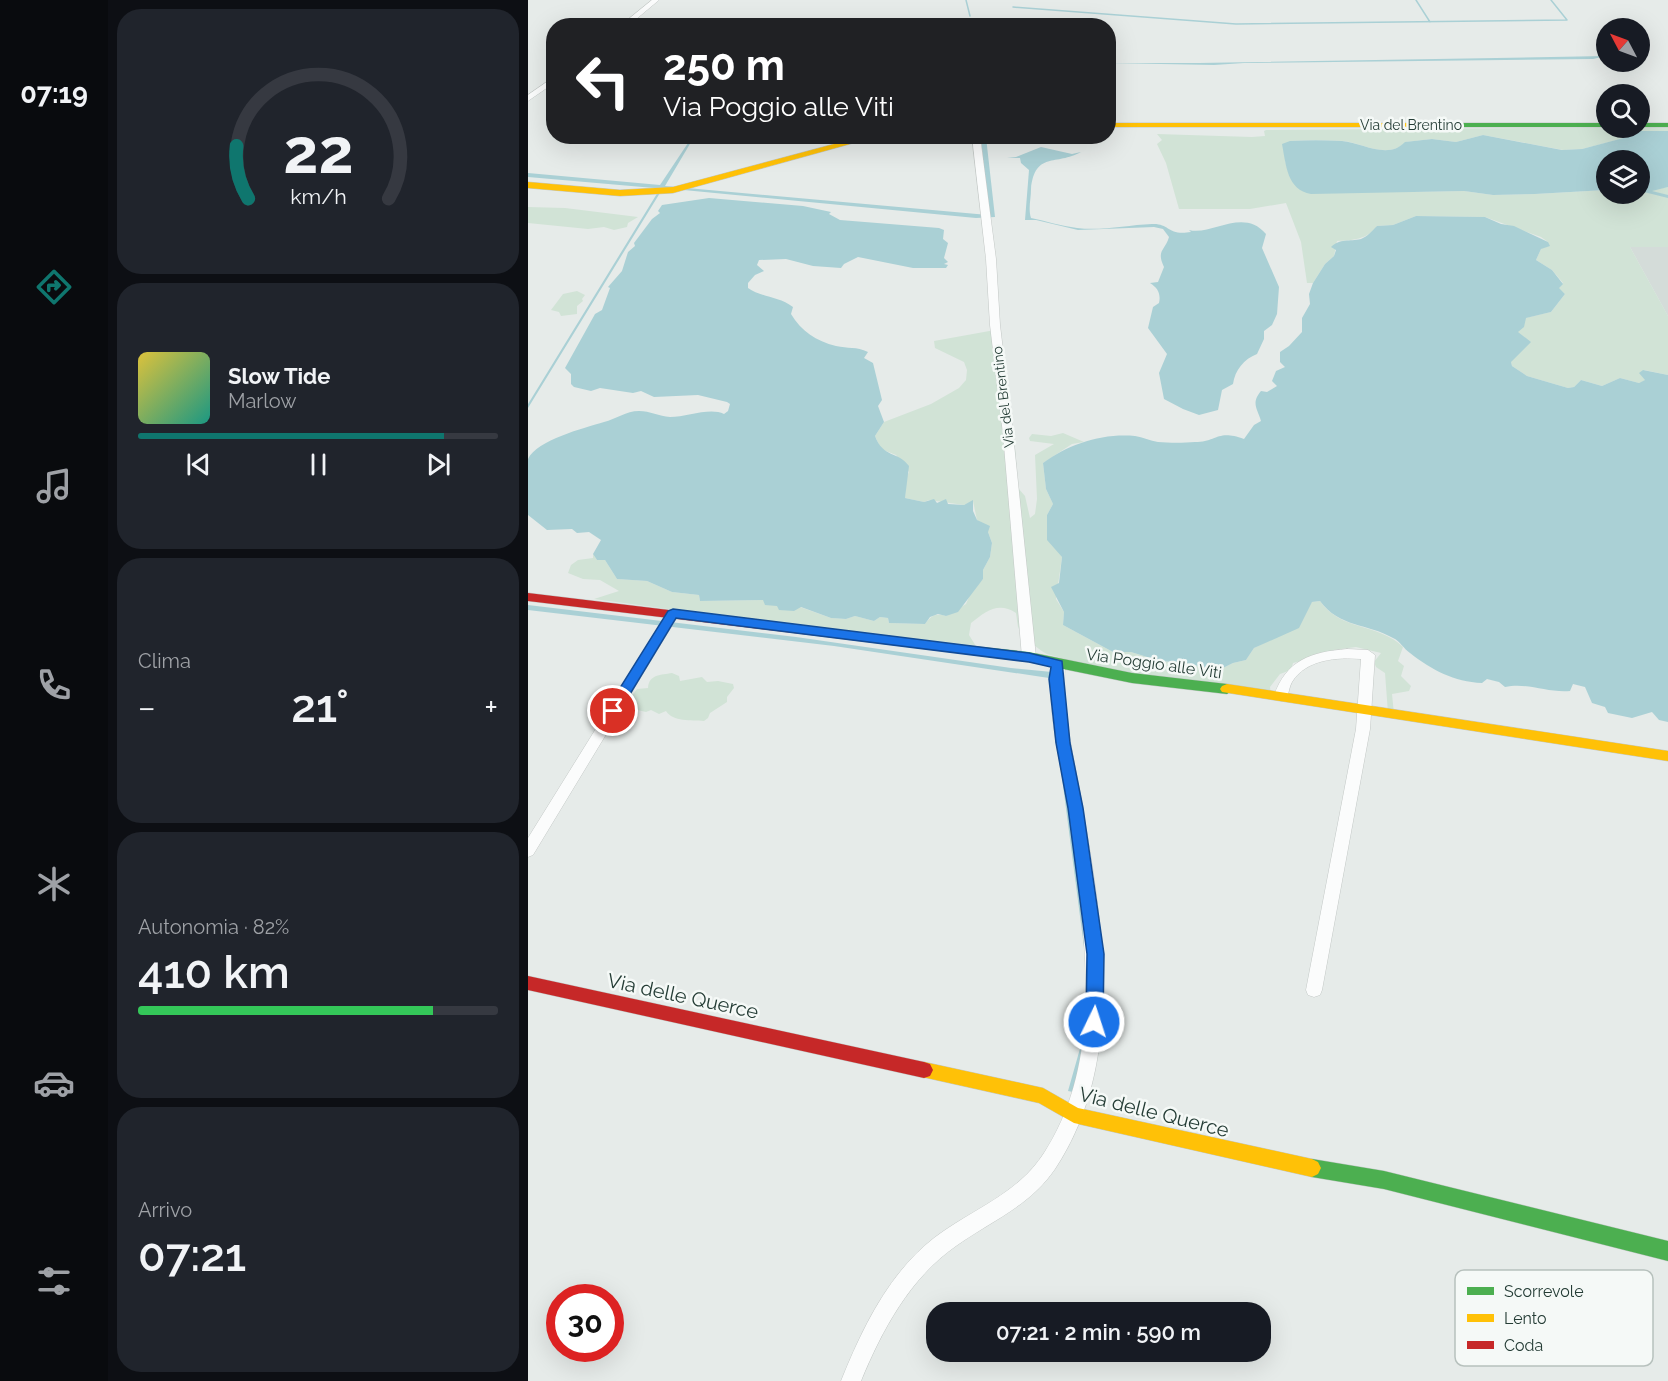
<!DOCTYPE html>
<html lang="it">
<head>
<meta charset="utf-8">
<style>
	:root { --surface:#171b24; --page:#20242c; --text:#f1f3f6; --muted:#9ea1a6; --line:#363941; --accent:#0f766e }
	body { margin:0; font-family:Raleway,sans-serif; background:var(--page); color:var(--text); height:100vh; display:flex; flex-direction:column; font-size:22px; white-space:nowrap }
	* { box-sizing:border-box; margin:0 }
	p { font-size:20px; color:var(--muted) }
	.icon { flex:none; width:33px; height:33px; fill:none; stroke:currentColor; stroke-width:2; stroke-linecap:round; stroke-linejoin:round }
	.map { position:relative; flex:1; overflow:hidden }
	.panel { display:flex; flex-direction:column; gap:9px; padding:9px; background:#0d0f14; width:420px }
	.panel>* { flex:none }
	.banner { position:absolute; left:18px; top:18px; width:570px; height:126px; border-radius:24px; box-shadow:0 6px 24px #0002; background:#202124; color:#fff; overflow:hidden }
	.needle { width:39px; rotate:311deg }
	.controls { position:absolute; left:1068px; top:18px; display:grid; gap:12px }
	.controls a { display:grid; place-items:center; width:54px; height:54px; border-radius:50%; background:var(--surface); box-shadow:0 6px 24px #0002; font-size:30px }
	.speed { position:absolute; left:18px; top:1284px; display:flex; gap:12px; font-size:30px; font-weight:700; text-align:center }
	.speed>* { display:grid; place-content:center; width:78px; height:78px; border-radius:50%; background:var(--surface); box-shadow:0 6px 24px #0002; line-height:1 }
	.speed .limit { border:9px solid #d22; background:#fff; color:#111 }
	.pin { position:absolute; display:grid; place-items:center; width:51px; height:51px; color:#fff; margin:-26px; border:3px solid #fff; border-radius:50%; box-shadow:0 2px 6px #0007 }
	.me { position:absolute; width:66px; margin:-33px; rotate:4deg; stroke-linejoin:round; filter:drop-shadow(0 0 4px #0008) }
	.turn { display:flex; align-items:center; gap:21px; height:126px; padding:0 18px; font-size:27px }
	.turn .icon { width:78px; height:78px; stroke-width:2.5 }
	.turn b { display:block; font-size:42px; line-height:51px }
	.big { font-size:45px; font-weight:600; line-height:1.1 }
	.panel .card { flex:1; display:flex; flex-direction:column; justify-content:center; gap:9px; min-width:0; padding:0 21px; border-radius:24px; background:var(--page) }
	.panel .dial { align-items:center; gap:0 }
	.dial svg { height:156px; overflow:visible; fill:none; stroke:var(--line); stroke-width:7; stroke-linecap:round; text-anchor:middle }
	.dial text { fill:var(--text); stroke:none }
	.song { display:flex; align-items:center; gap:18px }
	.cover { width:72px; height:72px; border-radius:9px; background:linear-gradient(135deg,hsl(50 70% 55%),hsl(170 70% 35%)) }
	.played { height:6px; border-radius:3px; background:linear-gradient(90deg,var(--accent) 85%,var(--line) 85%) }
	.keys { display:flex; justify-content:space-around; direction:ltr }
	.heat { display:flex; justify-content:space-between; align-items:center; font-size:33px; direction:ltr }
	.charge { height:9px; border-radius:4px; background:linear-gradient(90deg,#34c759 82%,var(--line) 0) }
	.trip { position:absolute; left:398px; top:1302px; width:345px; height:60px; border-radius:24px; background:var(--surface); box-shadow:0 6px 24px #0002; font-weight:600; line-height:60px; text-align:center }
	main { display:flex; flex:1; min-height:0 }
	.tab-bar { display:flex; flex-direction:column; width:108px; justify-content:space-around; align-items:center; background:#090b0e; color:var(--muted) }
	.tab-bar .icon { width:42px; height:42px }
	.tab-bar .selected { color:var(--accent) }
	.tab-bar b { font-size:27px; color:var(--text) }
	.map>svg:first-child { display:block }
	.built { fill:#d4dcd9 }
	.green { fill:#d1e3d6 }
	.water { fill:#aad0d5 }
	.lines { fill:none; stroke-linecap:round; stroke-linejoin:round }
	.stream { stroke:#aad0d5; stroke-width:1.5 }
	.street-casing { stroke:#c3c8c6; stroke-width:1 }
	.fast-casing { stroke:#c2c8c6; stroke-width:1 }
	.slow-casing { stroke:#c2c8c6; stroke-width:1 }
	.jam-casing { stroke:#c2c8c6; stroke-width:1 }
	.street { fill:#fbfcfc; fill-rule:evenodd }
	.fast { fill:#4caf50; fill-rule:evenodd }
	.slow { fill:#ffc107; fill-rule:evenodd }
	.jam { fill:#c62828; fill-rule:evenodd }
	.route { fill:#1a73e8; stroke:#114b97; stroke-width:1.5 }
	.labels { text-anchor:middle; stroke-width:5; stroke-linejoin:round; paint-order:stroke }
	.far-street-label { font-size:14px; fill:#253d36; stroke:#f5f9f7 }
	.street-label { font-size:16px; fill:#253d36; stroke:#f5f9f7 }
	.near-street-label { font-size:20px; fill:#253d36; stroke:#f5f9f7 }
	.key { fill:#f5f9f7; stroke:#b7c1bd; stroke-width:1.5 }
	.key-label { font-size:16px; fill:#253d36 }
</style>
</head>
<body>
<main>
<nav class="tab-bar">
<b>07:19</b>
<svg class="icon selected" aria-label="directions" viewBox="0 0 24 24"><path d="M12 3l9 9-9 9-9-9zM9 14v-3h6M13 9l2 2-2 2"/></svg>
<svg class="icon" aria-label="music" viewBox="0 0 24 24"><path d="M9 18V5l10-2v13"/><circle cx="6" cy="18" r="3"/><circle cx="16" cy="16" r="3"/></svg>
<svg class="icon" aria-label="phone" viewBox="0 0 24 24"><path d="M5 4h4l2 5-3 2q2 4 5 5l2-3 5 2v4C11 20 4 13 5 4z"/></svg>
<svg class="icon" aria-label="climate" viewBox="0 0 24 24"><path d="M12 3v18M4 7l16 10M4 17L20 7"/></svg>
<svg class="icon" aria-label="car" viewBox="0 0 24 24"><path d="M5 17H2v-5l4-1 3-4h7l3 4 3 1v5h-3M9 17h6M6 11h13"/><circle cx="7" cy="17" r="2"/><circle cx="17" cy="17" r="2"/></svg>
<svg class="icon" aria-label="filters" viewBox="0 0 24 24"><path d="M4 7h16M4 17h16"/><circle cx="9" cy="7" r="2"/><circle cx="15" cy="17" r="2"/></svg>
</nav>
<section class="panel">
<div class="card dial"><svg viewBox="0 0 100 80">
<path d="M14 69A42 42 0 1 1 86 69"/>
<path d="M14 69A42 42 0 0 1 8 42" stroke="#0f766e"/>
<text x="50" y="56" font-size="32" font-weight="700">22</text>
<text x="50" y="72" font-size="11">km/h</text>
</svg></div>
<div class="card">
<div class="song"><i class="cover"></i><div><b>Slow Tide</b><p>Marlow</p></div></div>
<div class="played"></div>
<div class="keys"><svg class="icon" aria-label="previous" viewBox="0 0 24 24"><path d="M18 5L8 12l10 7zM5 5v14"/></svg><svg class="icon" aria-label="pause" viewBox="0 0 24 24"><path d="M8 5v14M16 5v14"/></svg><svg class="icon" aria-label="next" viewBox="0 0 24 24"><path d="M6 5l10 7-10 7zM19 5v14"/></svg></div>
</div>
<div class="card"><p>Clima</p>
<div class="heat"><a>−</a><b class="big">21°</b><a>+</a></div>
</div>
<div class="card"><p>Autonomia · 82%</p><b class="big">410 km</b><div class="charge"></div></div>
<div class="card"><p>Arrivo</p><b class="big">07:21</b></div>
</section>
<div class="map">
<svg width="1140" height="1381" viewBox="0 0 1140 1381">
	<rect width="100%" height="100%" fill="#e6ebe9"/>
	<!-- built -->
	<path class="built" d="M1102 247H1140V316Z"/>
	<!-- green -->
	<path class="green" d="M1140 127V131H1124L1054 149 1035 150 955 135 928 142 904 139 878 142C859 160 835 143 815 141 797 140 779 140 762 141L757 161 761 173 878 192 936 191 965 195 1007 194 1078 190V194H1112V191L1140 187V247H1102L1140 316V375L1116 370 1118 380 1111 383 1092 378 1074 386 1053 380 1046 387 1040 388 999 376 984 366 983 362 990 332 997 318 1023 312 1037 294 1030 288 1035 283 1024 270 1008 260 1013 249 1020 242 1013 237 957 217 888 216 865 225 849 226C839 240 824 240 809 241L806 256 797 264 785 283H779L773 242 758 203 722 209H651L638 163 629 144 634 140 629 134 724 137 737 136 736 131 738 130Z
		M0 207 37 208 110 217 100 223 99 227 86 230 76 227 60 229 0 223Z
		M49 291 57 295 54 299 55 301 49 306V314L33 316 31 312 23 310 35 294Z
		M467 330 480 434H486L490 488 497 496 502 518 507 514 509 499 507 455 526 444 502 441 501 438 504 434 523 436 535 433 556 442 544 444 515 463 518 489 525 504 519 515 534 557 528 599 536 612 535 625 585 652H603L632 661 659 663 689 671 705 663 718 660 726 648 740 641 784 602 792 601C812 631 851 623 875 647L870 661 876 666 873 676 883 686 881 691 864 694 866 714 860 713 857 673 848 667 846 662 853 653 828 647 805 650 804 653 765 663 763 670 752 674 742 687 743 695 604 678 519 654C510 650 504 641 495 638L490 627 488 613C470 601 457 612 443 623L441 635 451 651 66 599 91 591 72 580 55 579 40 573 43 565 50 560 65 558V554L69 560H77L89 579 119 581 144 592 171 595 172 601 235 600 272 607 303 618 318 619 327 616 346 621 352 617 360 618 361 623 397 624C403 616 407 613 418 616L438 604 443 592 455 579V570L462 557 464 543 460 532 449 520 445 501 436 505 401 500 396 502 377 498 378 478 381 472 368 455 353 449 347 436 356 422 403 404 431 388 438 380 439 370 436 362 407 348 406 341Z
		M144 673 151 676 152 681 174 677 179 682 190 681 205 684 206 688 199 697V702L182 713 180 718 176 721C163 720 145 722 138 711L131 714 123 710 118 712 97 707V703L105 700 103 697 109 689 120 688C121 674 133 675 144 673Z"/>
	<!-- water -->
	<path class="water" d="M1078 56 1065 59 716 63 686 65 580 63H671Z
		M1112 131H1140V187L1124 191 1140 195V198L1112 191V160H1078V190L1007 194 965 195 936 191 783 194C759 190 758 165 754 144L762 141C779 140 797 140 814 141 835 143 860 160 877 142L904 139 928 142 955 135 1034 150 1054 149 1103 136Z
		M164 137H166L137 186 460 215 453 137H458L467 217 448 218 135 188 0 408V404L130 192 126 188 0 177V173L132 185Z
		M513 147 544 154 553 152C528 166 507 151 503 189 503 199 500 209 503 218 518 221 533 226 549 228 574 231 599 225 624 224 642 223 639 236 663 232L661 230C684 236 715 207 738 234L734 248 751 287 749 314 744 325 736 331V339L729 354C716 359 707 370 705 384L694 390 690 410 671 415 655 409 636 399 631 373 639 354 620 328 625 307 631 303C633 294 630 288 622 283L630 282 636 267C628 250 637 251 641 237L635 229 626 227 550 230 508 220H497L501 170 493 163 492 158H479L488 157Z
		M181 198 275 206 303 212 301 214 312 220 411 228 416 230 415 239 420 243 416 258 420 262 416 264 420 265 418 268H385L330 257 316 264 313 268 285 266 258 259 231 260 229 265 236 271 227 275 220 283V288C232 297 250 296 265 307L263 314C273 331 288 341 308 346 320 349 328 346 340 352L336 358 345 363 354 400 350 406 356 422 347 436C355 458 370 451 381 466L377 498 396 502 406 499 409 503 418 499 420 504 436 505 445 500V511L449 520 462 526 460 532 464 543 462 557 455 570V579L430 612 418 616 410 614 402 617 397 624 361 623 360 618 352 617 346 621 327 616 318 619 303 618 273 607 266 611 251 610 249 606 237 605 235 600 172 601 171 595 144 592 119 581 89 579 77 560H69L65 554 73 540 61 532 49 533 44 529 19 530 0 515V459C9 440 56 428 76 422 88 419 98 411 111 411 122 411 131 416 142 417 159 417 182 407 196 414L200 411 202 404 199 402 170 395 126 397 113 391 105 393 72 388 63 391 46 387 43 384V374L37 368 67 314 74 310 82 288 80 287 94 271 100 252 107 246 106 243 124 219 132 213 130 211 134 205Z
		M888 216 957 217 973 224 986 226 1020 242 1022 246 1013 249 1008 260 1024 270 1035 284 1031 288 1037 294 1023 312 998 318 996 327 990 332 1003 342 983 362 984 366 999 376 1040 388 1046 387 1053 380 1074 386 1092 378 1111 383 1117 380 1111 373 1115 370 1140 375V722L1131 720 1124 712 1104 718 1080 713 1077 707 1064 703 1057 687 1045 684 1042 691C1019 693 999 682 977 687L971 682 959 679 954 683C926 682 904 670 882 653 876 649 872 641 865 638 839 623 812 628 792 601L784 602 771 628 726 648 718 660 705 663 689 671 659 663 632 661 603 652H585L535 625 536 612 523 587 531 583 534 557 519 540V515L525 504 518 489 515 463C541 444 574 433 607 436 615 437 622 441 630 442 641 443 656 443 667 442 689 442 689 429 716 439L726 425 733 421C729 408 723 403 733 391L739 392 749 386 744 381 748 371 757 367 752 362V352L761 346 774 332V318L782 304 781 294 785 283 797 264 806 256 808 250 803 247C812 238 821 242 833 239 840 236 844 231 849 226L865 225Z
		M0 605 268 637 483 668 524 672 559 954 561 1024 545 1092 540 1091 559 1024V970L521 678 306 646 0 610Z"/>
	<g class="lines">
		<!-- stream -->
		<path class="stream" d="M438 0 442 16
			M888 0 902 22
			M485 7 708 24 1039 20 1023 0"/>
		<!-- street casing -->
		<g class="street-casing">
			<path id="street" d="M124 0H131L100 26H92Z
				M26 77V83L0 101V95Z
				M444 136H452L468 259 472 325 485 434 508 657 501 662 494 657 475 434 462 325 458 259Z
				M145 610 151 614 5 855 0 857V838L141 611Z
				M819 649 840 650 847 655 842 729 794 990 792 995 786 997 780 995 778 990 828 729 833 659C810 657 778 659 764 682 761 687 761 694 758 699L753 701 746 696C758 660 783 652 819 649Z
				M530 660 537 665C534 711 545 754 553 799 574 920 599 1060 527 1169 502 1206 463 1221 428 1246 382 1278 354 1330 333 1381H313C334 1329 360 1274 406 1238 444 1209 489 1195 516 1153 569 1071 561 969 549 876 545 849 543 822 538 795 530 752 520 710 523 665Z"/>
		</g>
		<!-- fast casing -->
		<g class="fast-casing">
			<path id="fast" d="M920 123H1078V127H920Z
				M1112 123H1140V127H1112Z
				M415 643 501 652 604 673 699 684 706 689 699 694 604 683 501 662 410 650 408 647 410 644Z
				M784 1159 856 1171 1140 1241V1261L856 1189 784 1177 778 1174 775 1168 778 1162Z"/>
		</g>
		<!-- slow casing -->
		<g class="slow-casing">
			<path id="slow" d="M580 123H923L927 125 923 127H580Z
				M336 136H351L145 193 92 196 0 188V182L92 190 145 187Z
				M699 684 1140 751V761L694 692 692 689 694 686Z
				M396 1062 515 1088 550 1108 784 1159 790 1162 793 1168 790 1174 784 1177 546 1123 511 1103 390 1076 387 1070 390 1064Z"/>
		</g>
		<!-- jam casing -->
		<g class="jam-casing">
			<path id="jam" d="M0 593 415 643 422 647 415 651 0 601Z
				M0 976 396 1062 402 1064 405 1070 402 1076 396 1078 0 990Z"/>
		</g>
		<!-- street -->
		<use href="#street" class="street"/>
		<!-- fast -->
		<use href="#fast" class="fast"/>
		<!-- slow -->
		<use href="#slow" class="slow"/>
		<!-- jam -->
		<use href="#jam" class="jam"/>
	</g>
	<!-- route -->
	<path class="route" d="M145 609 501 653 534 661 542 743 555 808 576 954 575 1022 572 1027 566 1030 560 1027 558 1022 559 954 540 808 528 743 521 679 523 667 501 662 148 618 90 714H80L78 711 80 707 140 611Z"/>
	<g class="labels">
		<!-- far-street labels -->
		<g class="far-street-label">
			<text x="883" y="130">Via del Brentino</text>
			<text transform="translate(475 397) rotate(-97)" y="5">Via del Brentino</text>
		</g>
		<!-- street labels -->
		<g class="street-label">
			<text transform="translate(626 663) rotate(8)" y="6">Via Poggio alle Viti</text>
		</g>
		<!-- near-street labels -->
		<g class="near-street-label">
			<text transform="translate(155 996) rotate(12)" y="7">Via delle Querce</text>
			<text transform="translate(626 1112) rotate(14)" y="7">Via delle Querce</text>
		</g>
	</g>
	<!-- legend -->
	<rect x="927" y="1270" width="198" height="96" rx="9" class="key"/>
	<rect x="939" y="1287" width="27" height="8" fill="#4caf50"/>
	<rect x="939" y="1314" width="27" height="8" fill="#ffc107"/>
	<rect x="939" y="1341" width="27" height="8" fill="#c62828"/>
	<g class="key-label">
		<text x="976" y="1297">Scorrevole</text>
		<text x="976" y="1324">Lento</text>
		<text x="976" y="1351">Coda</text>
	</g>
</svg>
<div class="controls">
<a><svg class="needle" viewBox="-14 -14 28 28"><path d="M0-13l5 13h-10z" fill="#e53935"/><path d="M0 13l5-13h-10z" fill="#9ea1a6"/></svg></a>
<a><svg class="icon" aria-label="search" viewBox="0 0 24 24"><circle cx="10" cy="10" r="6"/><path d="M15 15l6 6"/></svg></a>
<a><svg class="icon" aria-label="layers" viewBox="0 0 24 24"><path d="M12 4l9 5-9 5-9-5zM3 14l9 5 9-5"/></svg></a>
</div>
<div class="speed"><div class="limit">30</div></div>
<div class="pin" style="left:85px;top:711px;background:#d93025"><svg class="icon" aria-label="arrive" viewBox="0 0 24 24"><path d="M6 21V4h12l-3 4 3 4H6"/></svg></div>
<svg class="me" style="left:566px;top:1022px" viewBox="-20 -20 40 40"><circle r="17" fill="#1a73e8" stroke="#fff" stroke-width="3"/><path d="M0-11L8 9 0 5-8 9z" fill="#fff"/></svg>
<div class="trip">07:21 · 2 min · 590 m</div>
<div class="banner">
<div class="turn"><svg class="icon" aria-label="left" viewBox="0 0 24 24"><path d="M17 20v-9H6M10 6l-5 5 5 5"/></svg><div><b>250 m</b>Via Poggio alle Viti</div></div>
</div>
</div>
</main>
</body>
</html>
